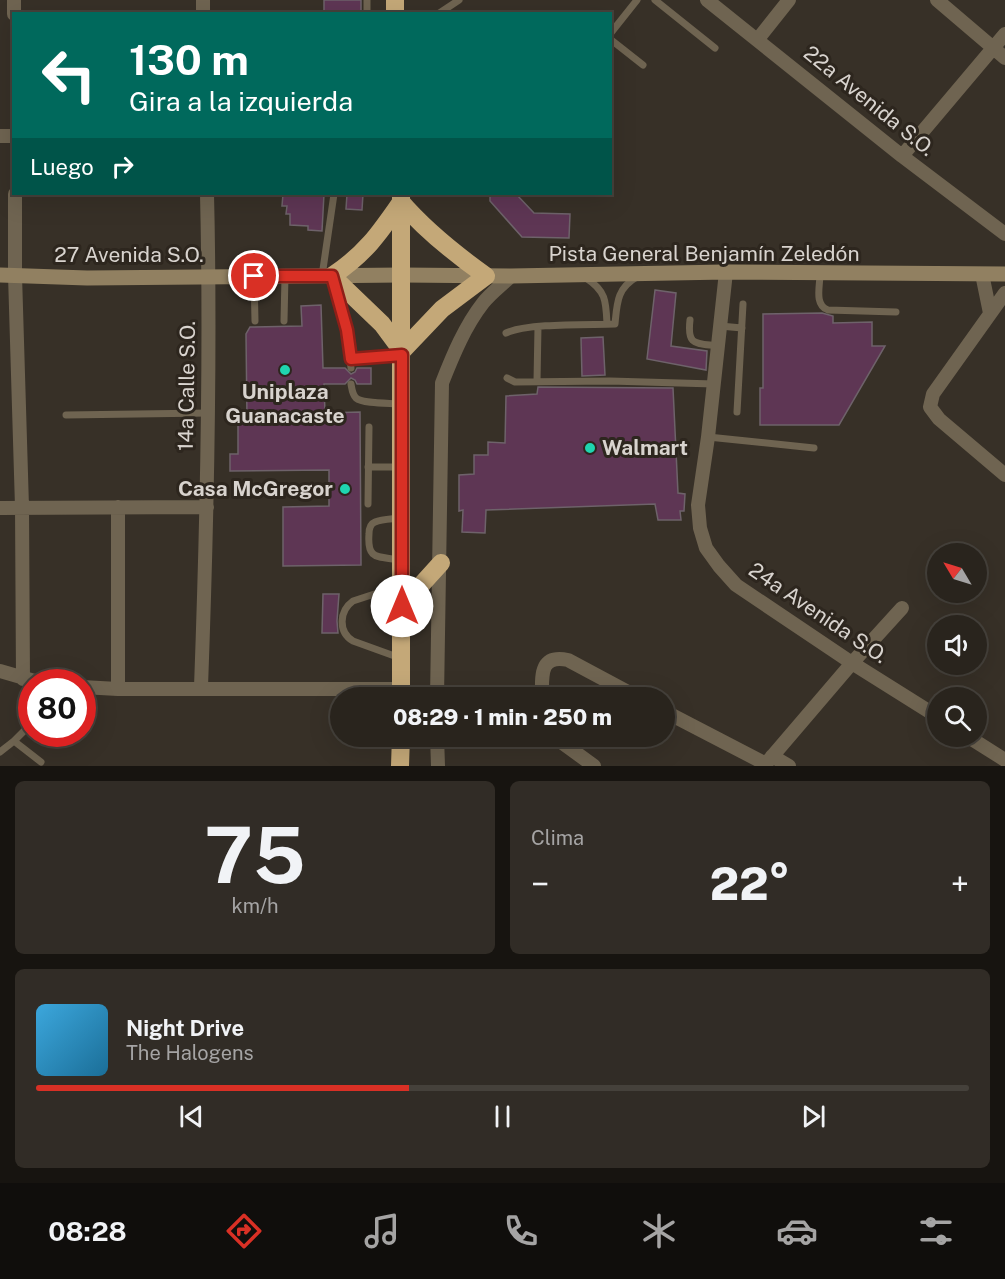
<!DOCTYPE html>
<html lang="es">
<head>
<meta charset="utf-8">
<style>
	:root { --surface:#29241d; --page:#312c26; --text:#f1f3f6; --muted:#a5a4a4; --line:#45413b; --accent:#d93025 }
	body { margin:0; font-family:"Public Sans",sans-serif; background:var(--page); color:var(--text); height:100vh; display:flex; flex-direction:column; font-size:22px; white-space:nowrap }
	* { box-sizing:border-box; margin:0 }
	p { font-size:20px; color:var(--muted) }
	.icon { flex:none; width:33px; height:33px; fill:none; stroke:currentColor; stroke-width:2; stroke-linecap:round; stroke-linejoin:round }
	.map { position:relative; height:766px; overflow:hidden }
	.side { display:flex; flex-direction:column; gap:15px; padding:15px; background:#171410; flex:1 }
	.side>* { flex:none }
	.top-card { position:absolute; left:12px; top:12px; width:600px; height:183px; border-radius:0px; box-shadow:0 6px 24px #0002,0 0 0 2px var(--line); background:#00695c; color:#fff; overflow:hidden }
	.needle { width:39px; rotate:308deg }
	.fabs { position:absolute; left:927px; top:543px; display:grid; gap:12px }
	.fabs a { display:grid; place-items:center; width:60px; height:60px; border-radius:50%; background:var(--surface); box-shadow:0 6px 24px #0002,0 0 0 2px var(--line); font-size:30px }
	.speed { position:absolute; left:18px; top:669px; display:flex; gap:12px; font-size:30px; font-weight:700; text-align:center }
	.speed>* { display:grid; place-content:center; width:78px; height:78px; border-radius:50%; background:var(--surface); box-shadow:0 6px 24px #0002,0 0 0 2px var(--line); line-height:1 }
	.speed .limit { border:9px solid #d22; background:#fff; color:#111 }
	.pin { position:absolute; display:grid; place-items:center; width:51px; height:51px; color:#fff; margin:-26px; border:3px solid #fff; border-radius:50%; box-shadow:0 2px 6px #0007 }
	.me { position:absolute; width:66px; margin:-33px; rotate:0deg; stroke-linejoin:round; filter:drop-shadow(0 0 4px #0008) }
	.turn { display:flex; align-items:center; gap:21px; height:126px; padding:0 18px; font-size:27px }
	.turn .icon { width:78px; height:78px; stroke-width:2.5 }
	.turn b { display:block; font-size:42px; line-height:51px }
	.then { display:flex; align-items:center; height:57px; padding:0 18px; background:#0003; gap:12px; font-size:22px }
	.big { font-size:45px; font-weight:800; line-height:1.1 }
	.side .widget { flex:1; display:flex; flex-direction:column; justify-content:center; gap:9px; min-width:0; padding:0 21px; border-radius:9px; background:var(--page) }
	.side .dial { align-items:center; gap:0 }
	.dial b { font-size:78px; line-height:1 }
	.song { display:flex; align-items:center; gap:18px }
	.cover { width:72px; height:72px; border-radius:9px; background:linear-gradient(135deg,hsl(200 70% 55%),hsl(200 70% 35%)) }
	.played { height:6px; border-radius:3px; background:linear-gradient(90deg,var(--accent) 40%,var(--line) 40%) }
	.keys { display:flex; justify-content:space-around; direction:ltr }
	.heat { display:flex; justify-content:space-between; align-items:center; font-size:33px; direction:ltr }
	.side .tiles { flex:1; display:grid; gap:15px; grid-template-columns:1fr 1fr }
	.widget:last-child { grid-column:span 2 }
	.trip { position:absolute; left:330px; top:687px; width:345px; height:60px; border-radius:30px; background:var(--surface); box-shadow:0 6px 24px #0002,0 0 0 2px var(--line); font-weight:800; line-height:60px; text-align:center }
	.menu { display:flex; height:96px; justify-content:space-around; align-items:center; background:#100e0c; color:var(--muted) }
	.menu .icon { width:42px; height:42px }
	.menu .current { color:var(--accent) }
	.menu b { font-size:27px; color:var(--text) }
	.map>svg:first-child { display:block }
	.building { fill:#5e3654; stroke:#6e626a; stroke-width:1.5 }
	.lines { fill:none; stroke-linecap:round; stroke-linejoin:round }
	.lane { stroke:#6f6451; stroke-width:7 }
	.street { stroke:#6f6451; stroke-width:14 }
	.secondary { stroke:#918061; stroke-width:15 }
	.highway { stroke:#c4a878; stroke-width:18 }
	.route-casing { stroke:#8d1f18; stroke-width:15 }
	.route { stroke:#d93025; stroke-width:10 }
	.poi-dot { fill:#1fd5b0; stroke:#2d261e; stroke-width:2 }
	.labels { text-anchor:middle; stroke-width:6; stroke-linejoin:round; paint-order:stroke }
	.street-label { font-size:21px; fill:#d8d3ce; stroke:#2d261e }
	.poi-label { font-size:21px; font-weight:bold; fill:#d8d3ce; stroke:#2d261e }
</style>
</head>
<body>
<div class="map">
<svg width="1005" height="766" viewBox="0 0 1005 766">
	<rect width="100%" height="100%" fill="#373027"/>
	<!-- building -->
	<path class="building" d="M324 0H361V14H324Z
		M283 194H324L322 231 308 230V226L290 225V214H286L287 206H282Z
		M347 194H363L362 210 346 209Z
		M490 194H516L534 213 570 214 569 238 522 237 490 201Z
		M655 290 676 293 671 346 707 351 706 370 647 359Z
		M321 305 323 368H345L351 374 355 372 357 368H371V384H357L355 380 351 378 345 384H324L325 413 360 412 361 565 283 566V507L329 506V470L230 471V454H238V419H247L246 334 250 327 302 326 301 306Z
		M822 313 833 316V323L872 322V346H885L839 425H760V388H763V314Z
		M603 337 605 375 582 376 581 338Z
		M538 387 673 388 678 493 685 494 684 511H680L681 520H658L655 504 486 510 485 533 462 532 463 510 459 511V475L474 474V455H488V442L505 443 506 396 537 394Z
		M323 594H339L337 621 338 633H322Z"/>
	<g class="lines">
		<!-- lane -->
		<path class="lane" d="M655 0 715 48
			M367 14V0
			M438 14 459 0
			M610 34 637 0
			M610 39 643 65
			M820 274C820 286 814 305 828 310L896 312
			M254 276 255 321
			M322 276 334 194
			M586 278C606 291 606 301 607 324
			M334 284 347 330 351 368
			M690 320C687 346 695 343 718 346
			M284 321 285 276
			M720 326 742 328
			M506 333C528 323 588 325 615 324 617 303 617 288 637 277
			M351 359 400 355
			M507 378 515 382 610 381 714 384
			M537 381 538 327
			M351 384C352 389 352 394 356 398 363 404 390 403 400 404
			M737 412 743 304
			M66 415 208 413
			M708 437 814 448
			M368 467H400
			M368 504 369 427
			M399 560C377 556 367 560 369 534 369 528 370 524 375 522 382 519 392 519 399 518
			M399 586 353 601C339 611 338 632 353 641L400 658
			M14 741 32 723
			M0 752 14 741 41 762"/>
		<!-- street -->
		<path class="street" d="M14 0V14
			M203 0V14
			M707 0 902 156 1005 234
			M937 0 1005 58
			M758 39 789 0
			M0 136H14
			M902 156 1005 34
			M15 194V275L22 507 23 679
			M726 272 708 437 698 505 700 528 706 548 719 566 736 585 852 663 938 717
			M982 274 990 313
			M1005 293 933 394 930 407 939 419 1005 475
			M0 508 207 507
			M0 671 38 682
			M82 687 118 689H401
			M201 687C207 523 211 358 207 194
			M118 689V507
			M437 698 442 383C453 355 465 326 483 303 491 293 502 285 511 276
			M542 698C542 676 539 654 568 660L639 698
			M664 711 766 764
			M437 736 438 766
			M553 736 594 766
			M967 736 1005 760
			M772 756 789 766
			M764 766 852 663 902 608"/>
		<!-- secondary -->
		<path class="secondary" d="M0 275 87 278 402 275 511 276 726 272 1005 274"/>
		<!-- highway -->
		<path class="highway" d="M395 14V0
			M401 194V698
			M401 202C426 231 455 254 486 276L442 309 402 351
			M401 202C379 234 365 254 332 276L382 324 402 351
			M402 606 441 563
			M400 766 401 736"/>
	</g>
	<g class="lines">
		<!-- route casing -->
		<g class="route-casing">
			<path id="route" d="M254 276H332L347 330 351 359 402 355V606"/>
		</g>
		<!-- route -->
		<use href="#route" class="route"/>
	</g>
	<!-- markers -->
	<g class="poi-dot">
		<circle cx="285" cy="370" r="6"/>
		<circle cx="590" cy="448" r="6"/>
		<circle cx="345" cy="489" r="6"/>
	</g>
	<g class="labels">
		<!-- street labels -->
		<g class="street-label">
			<text transform="translate(869 101) rotate(39)" y="7">22a Avenida S.O.</text>
			<text x="704" y="261">Pista General Benjamín Zeledón</text>
			<text x="129" y="262">27 Avenida S.O.</text>
			<text transform="translate(187 386) rotate(-89)" y="7">14a Calle S.O.</text>
			<text transform="translate(818 613) rotate(34)" y="7">24a Avenida S.O.</text>
		</g>
		<!-- poi labels -->
		<g class="poi-label">
			<text x="285" y="399">Uniplaza<tspan x="285" dy="24">Guanacaste</tspan></text>
			<text x="602" y="455" text-anchor="start">Walmart</text>
			<text x="333" y="496" text-anchor="end">Casa McGregor</text>
		</g>
	</g>
</svg>
<div class="fabs">
<a><svg class="needle" viewBox="-14 -14 28 28"><path d="M0-13l5 13h-10z" fill="#e53935"/><path d="M0 13l5-13h-10z" fill="#a5a4a4"/></svg></a>
<a><svg class="icon" aria-label="sound" viewBox="0 0 24 24"><path d="M4 9h4l5-4v14l-5-4H4zM17 9q2 3 0 6"/></svg></a>
<a><svg class="icon" aria-label="search" viewBox="0 0 24 24"><circle cx="10" cy="10" r="6"/><path d="M15 15l6 6"/></svg></a>
</div>
<div class="speed"><div class="limit">80</div></div>
<div class="pin" style="left:254px;top:276px;background:#d93025"><svg class="icon" aria-label="arrive" viewBox="0 0 24 24"><path d="M6 21V4h12l-3 4 3 4H6"/></svg></div>
<svg class="me" style="left:402px;top:606px" viewBox="-20 -20 40 40"><circle r="19" fill="#fff"/><path d="M0-13L10 11 0 6-10 11z" fill="#d93025"/></svg>
<div class="trip">08:29 · 1 min · 250 m</div>
<div class="top-card">
<div class="turn"><svg class="icon" aria-label="left" viewBox="0 0 24 24"><path d="M17 20v-9H6M10 6l-5 5 5 5"/></svg><div><b>130 m</b>Gira a la izquierda</div></div>
<div class="then">Luego<svg class="icon" aria-label="right" viewBox="0 0 24 24"><path d="M7 20v-9h11M14 6l5 5-5 5"/></svg></div>
</div>
</div>
<section class="side">
<div class="tiles">
<div class="widget dial"><b>75</b><p>km/h</p></div>
<div class="widget"><p>Clima</p>
<div class="heat"><a>−</a><b class="big">22°</b><a>+</a></div>
</div>
<div class="widget">
<div class="song"><i class="cover"></i><div><b>Night Drive</b><p>The Halogens</p></div></div>
<div class="played"></div>
<div class="keys"><svg class="icon" aria-label="previous" viewBox="0 0 24 24"><path d="M18 5L8 12l10 7zM5 5v14"/></svg><svg class="icon" aria-label="pause" viewBox="0 0 24 24"><path d="M8 5v14M16 5v14"/></svg><svg class="icon" aria-label="next" viewBox="0 0 24 24"><path d="M6 5l10 7-10 7zM19 5v14"/></svg></div>
</div>
</div>
</section>
<nav class="menu">
<b>08:28</b>
<svg class="icon current" aria-label="directions" viewBox="0 0 24 24"><path d="M12 3l9 9-9 9-9-9zM9 14v-3h6M13 9l2 2-2 2"/></svg>
<svg class="icon" aria-label="music" viewBox="0 0 24 24"><path d="M9 18V5l10-2v13"/><circle cx="6" cy="18" r="3"/><circle cx="16" cy="16" r="3"/></svg>
<svg class="icon" aria-label="phone" viewBox="0 0 24 24"><path d="M5 4h4l2 5-3 2q2 4 5 5l2-3 5 2v4C11 20 4 13 5 4z"/></svg>
<svg class="icon" aria-label="climate" viewBox="0 0 24 24"><path d="M12 3v18M4 7l16 10M4 17L20 7"/></svg>
<svg class="icon" aria-label="car" viewBox="0 0 24 24"><path d="M5 17H2v-5l4-1 3-4h7l3 4 3 1v5h-3M9 17h6M6 11h13"/><circle cx="7" cy="17" r="2"/><circle cx="17" cy="17" r="2"/></svg>
<svg class="icon" aria-label="filters" viewBox="0 0 24 24"><path d="M4 7h16M4 17h16"/><circle cx="9" cy="7" r="2"/><circle cx="15" cy="17" r="2"/></svg>
</nav>
</body>
</html>
